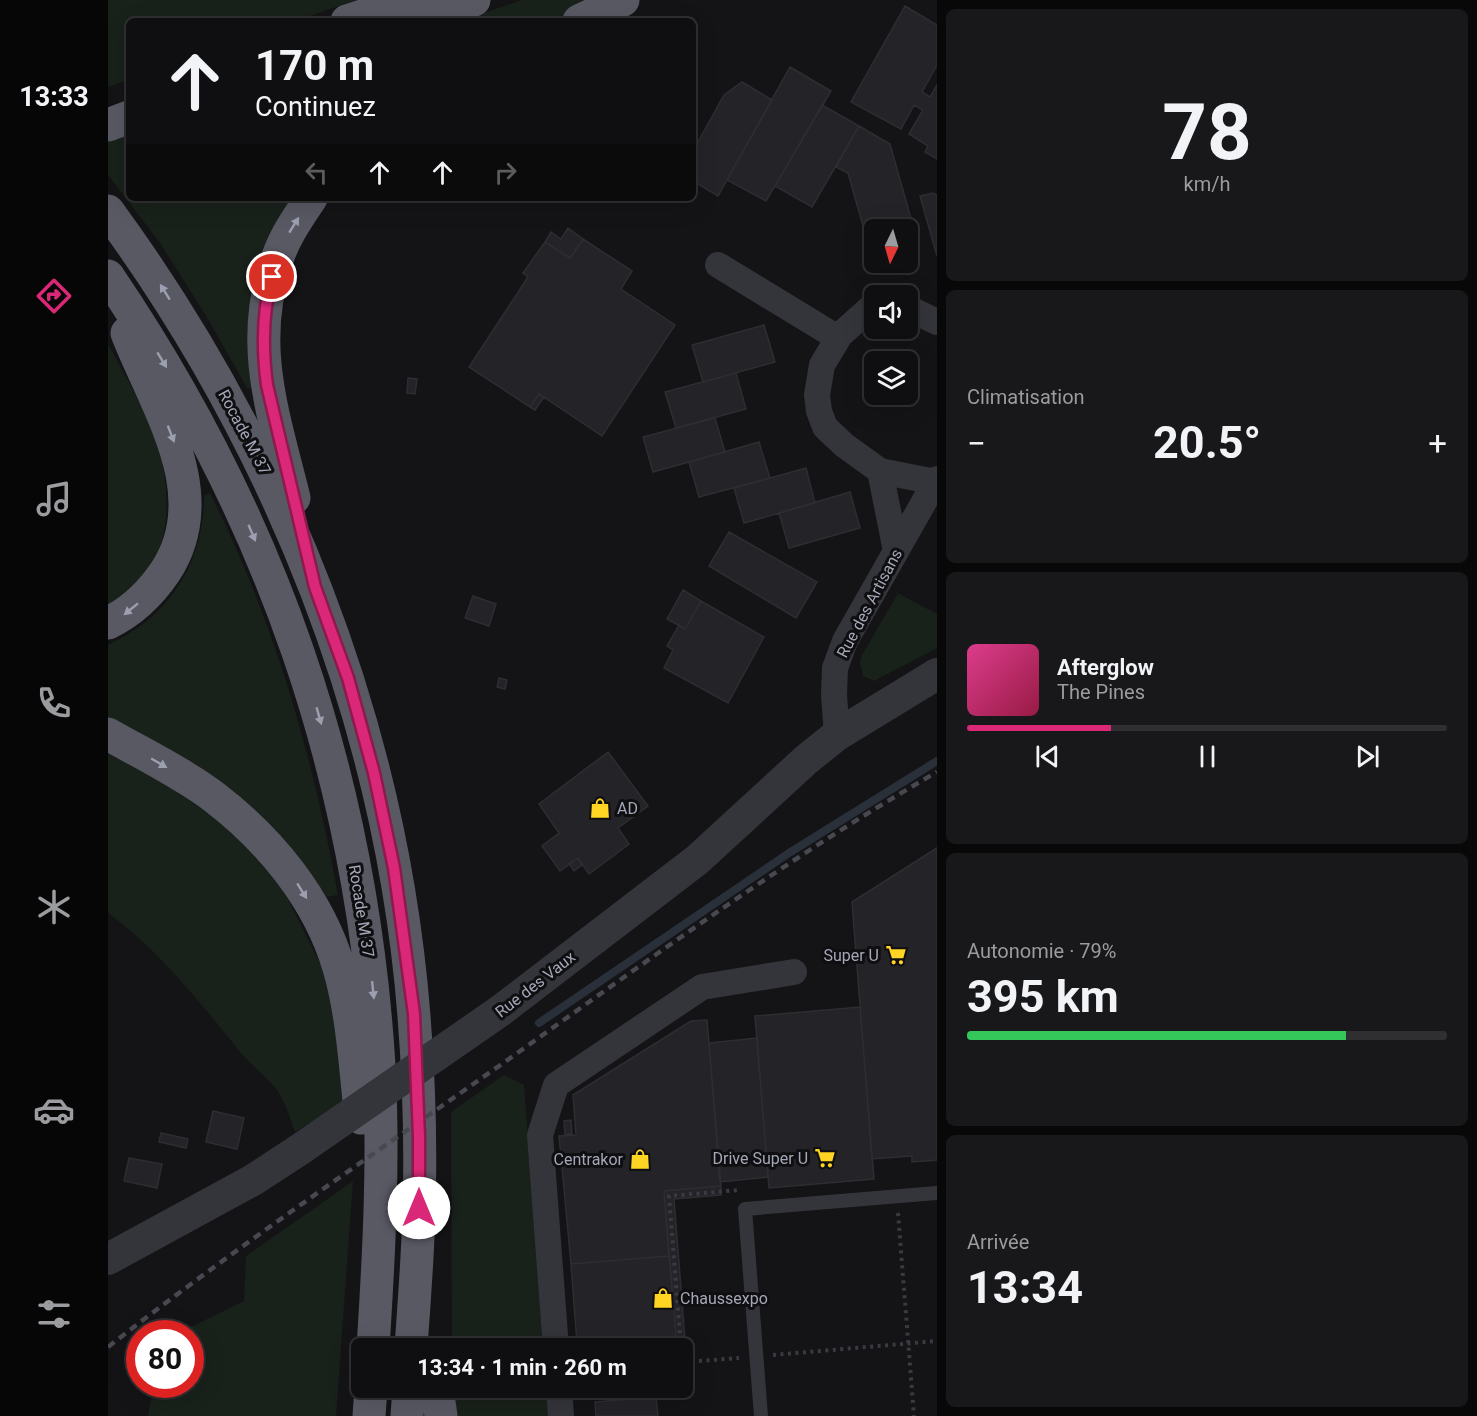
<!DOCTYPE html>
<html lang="fr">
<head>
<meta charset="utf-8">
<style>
	:root { --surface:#0f0e10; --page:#181719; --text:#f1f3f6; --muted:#9b9c9f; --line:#2f2e30; --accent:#db2777 }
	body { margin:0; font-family:Roboto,sans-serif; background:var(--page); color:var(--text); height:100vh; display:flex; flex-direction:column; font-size:22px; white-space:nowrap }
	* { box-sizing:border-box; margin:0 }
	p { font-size:20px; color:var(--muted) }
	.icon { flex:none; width:33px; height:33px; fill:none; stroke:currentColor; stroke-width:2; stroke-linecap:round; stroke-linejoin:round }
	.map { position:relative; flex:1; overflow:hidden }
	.details { display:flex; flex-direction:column; gap:9px; padding:9px; background:#080809; width:540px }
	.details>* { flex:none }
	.guide { position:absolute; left:18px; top:18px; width:570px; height:183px; border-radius:9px; box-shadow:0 6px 24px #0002,0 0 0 2px var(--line); background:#0f0e10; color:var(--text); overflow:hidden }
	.needle { width:39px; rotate:185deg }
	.fabs { position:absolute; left:756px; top:219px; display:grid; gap:12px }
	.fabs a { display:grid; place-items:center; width:54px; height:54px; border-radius:9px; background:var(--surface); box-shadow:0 6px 24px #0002,0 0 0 2px var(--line); font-size:30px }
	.speed { position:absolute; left:18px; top:1320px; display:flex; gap:12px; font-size:30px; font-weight:700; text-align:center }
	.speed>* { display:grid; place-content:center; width:78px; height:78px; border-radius:50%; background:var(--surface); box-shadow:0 6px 24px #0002,0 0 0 2px var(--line); line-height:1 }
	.speed .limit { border:9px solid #d22; background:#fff; color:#111 }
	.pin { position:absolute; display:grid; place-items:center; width:51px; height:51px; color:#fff; margin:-26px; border:3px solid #fff; border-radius:50%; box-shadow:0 2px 6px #0007 }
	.me { position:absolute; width:66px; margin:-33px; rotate:0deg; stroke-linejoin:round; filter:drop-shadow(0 0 4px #0008) }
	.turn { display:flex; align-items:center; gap:21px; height:126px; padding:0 30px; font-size:27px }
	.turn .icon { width:78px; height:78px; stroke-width:2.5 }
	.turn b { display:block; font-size:42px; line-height:51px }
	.lanes { display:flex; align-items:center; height:57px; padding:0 30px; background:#0003; justify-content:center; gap:30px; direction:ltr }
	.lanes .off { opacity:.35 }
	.big { font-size:45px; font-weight:700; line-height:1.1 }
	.details .widget { flex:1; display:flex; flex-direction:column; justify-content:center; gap:9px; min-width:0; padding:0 21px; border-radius:9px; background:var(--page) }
	.details .dial { align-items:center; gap:0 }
	.dial b { font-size:78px; line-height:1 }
	.song { display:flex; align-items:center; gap:18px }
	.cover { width:72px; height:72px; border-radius:9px; background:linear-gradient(135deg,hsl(330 70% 55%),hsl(340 70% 35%)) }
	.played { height:6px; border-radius:3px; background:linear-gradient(90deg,var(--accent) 30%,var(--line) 30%) }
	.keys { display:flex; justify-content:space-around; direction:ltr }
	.heat { display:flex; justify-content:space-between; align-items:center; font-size:33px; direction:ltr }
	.charge { height:9px; border-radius:4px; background:linear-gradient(90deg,#34c759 79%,var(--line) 0) }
	.trip { position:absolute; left:243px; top:1338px; width:342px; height:60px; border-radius:9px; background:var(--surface); box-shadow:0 6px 24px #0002,0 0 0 2px var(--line); font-weight:700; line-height:60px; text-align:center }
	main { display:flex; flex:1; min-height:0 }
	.menu { display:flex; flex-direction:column; width:108px; justify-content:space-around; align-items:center; background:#060606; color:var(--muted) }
	.menu .icon { width:42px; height:42px }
	.menu .on { color:var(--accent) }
	.menu b { font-size:27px; color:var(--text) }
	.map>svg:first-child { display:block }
	.green { fill:#19211b }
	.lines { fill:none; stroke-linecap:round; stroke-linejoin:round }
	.stream { stroke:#29303a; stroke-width:8 }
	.building { fill:#242327; stroke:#2e2d32; stroke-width:1.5 }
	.path { stroke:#3a3b42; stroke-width:4; stroke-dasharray:3 4.5; stroke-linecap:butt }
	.service { stroke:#34343b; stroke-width:14 }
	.minor { stroke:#34343b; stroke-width:26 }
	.tertiary { stroke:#34343b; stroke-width:32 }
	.trunk { stroke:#585963; stroke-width:33 }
	.rail { stroke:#474850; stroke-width:4.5; stroke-dasharray:8 6; stroke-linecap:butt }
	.tertiary-bridge { stroke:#34343b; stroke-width:32 }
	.oneway { fill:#9c9faf }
	.route-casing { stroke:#8e194d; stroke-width:15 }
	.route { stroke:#db2777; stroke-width:10 }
	.labels { text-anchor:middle; stroke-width:6; stroke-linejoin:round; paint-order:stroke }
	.street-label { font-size:16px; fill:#a4a7b7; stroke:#0f0e10 }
	.poi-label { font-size:16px; fill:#a4a7b7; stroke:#0f0e10; text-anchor:end }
</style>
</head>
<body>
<main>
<nav class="menu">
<b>13:33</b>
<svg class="icon on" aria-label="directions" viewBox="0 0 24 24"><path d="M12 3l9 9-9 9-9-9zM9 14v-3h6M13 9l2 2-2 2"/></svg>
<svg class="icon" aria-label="music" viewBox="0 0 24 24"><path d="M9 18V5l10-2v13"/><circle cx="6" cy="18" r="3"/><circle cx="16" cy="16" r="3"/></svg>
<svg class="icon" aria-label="phone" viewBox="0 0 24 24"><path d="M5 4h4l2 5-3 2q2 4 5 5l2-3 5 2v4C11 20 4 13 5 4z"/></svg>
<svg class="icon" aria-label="climate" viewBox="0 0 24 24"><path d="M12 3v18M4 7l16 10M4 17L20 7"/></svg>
<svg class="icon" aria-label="car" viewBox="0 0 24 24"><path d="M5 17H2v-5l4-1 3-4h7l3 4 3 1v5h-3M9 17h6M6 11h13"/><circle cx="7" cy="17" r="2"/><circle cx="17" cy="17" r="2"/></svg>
<svg class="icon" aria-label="filters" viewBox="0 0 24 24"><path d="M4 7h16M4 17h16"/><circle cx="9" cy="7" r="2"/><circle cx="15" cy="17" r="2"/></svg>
</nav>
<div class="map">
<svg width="829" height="1416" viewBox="0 0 829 1416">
	<rect width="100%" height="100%" fill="#141315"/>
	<!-- green -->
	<path class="green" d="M0 0H249L187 21H21V79L0 87Z
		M414 0H490L446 21H351Z
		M21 132V198H185L143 388H139L100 319 52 243 0 175V141Z
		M0 344C14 370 29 395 41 422 63 473 71 546 26 587 19 594 9 599 0 606Z
		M102 493C166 620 205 756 230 895L212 898 0 718V645C61 617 96 563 96 496Z
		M790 593 829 614V648L766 681 755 676 752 663 754 655Z
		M0 751 43 775 102 814 144 851 176 891 213 965 227 1014 237 1101 187 1132C182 1117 176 1099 166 1086 156 1075 143 1065 133 1053 92 1003 53 952 0 913Z
		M396 1075 416 1085 436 1348H344L343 1112Z
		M245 1181 228 1416H40L46 1385 82 1384V1334L70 1333 136 1301 138 1256Z
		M346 1388H439L441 1416H348Z"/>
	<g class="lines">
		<!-- stream -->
		<path class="stream" d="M431 1023 681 853 829 761"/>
	</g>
	<!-- building -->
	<path class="building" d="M797 6 829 25V65L814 92 822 97 829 85V159L817 152 820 146 801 134 815 110 806 105 793 129 743 102Z
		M682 67 723 91 658 201 619 180Z
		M634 82 664 100 610 196 585 181V151L616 95Z
		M714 105 751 126 704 207 667 186Z
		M751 126 782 144 811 247 800 251V230H766V261H765L740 173 728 167Z
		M825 193 829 195V256L812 196Z
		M460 228 475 239 462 258 437 242 443 232 453 239Z
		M475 239 524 271 513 289 567 325 494 436 431 394 422 407 361 367 420 277 415 273 437 242 462 258Z
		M656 325 667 362 595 382 584 345Z
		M628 373 638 409 568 428 557 392Z
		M300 378 309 379 307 394 299 393Z
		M431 394 436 397 427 410 422 407Z
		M607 418 617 452 545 472 535 437Z
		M651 442 662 478 591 497 581 462Z
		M698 468 707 503 636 523 626 488Z
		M742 492 752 528 681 548 671 513Z
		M621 532 709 582 688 618 601 566Z
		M575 590 593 601 577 629 559 619Z
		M365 596 388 604 381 626 357 618Z
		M593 601 656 637 620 703 556 668 565 650 559 646 571 625 577 629Z
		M391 678 399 680 397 689 389 687Z
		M500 752 540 806 510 828 521 844 481 874 470 858 452 871 434 846 451 833 431 804Z
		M829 848V1160L804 1162V1156L764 1159 744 902Z
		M470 858 474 865 466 871 461 864Z
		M752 1007 766 1179 661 1188 647 1016Z
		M599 1020 613 1186 556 1191 561 1256 463 1264 451 1136 468 1135 465 1095 583 1021Z
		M649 1038 660 1177 612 1182 601 1043Z
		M105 1111 136 1118 129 1149 98 1142Z
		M463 1120 464 1134H457L456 1121Z
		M53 1133 80 1139 78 1148 51 1142Z
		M21 1158 54 1164 49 1188 16 1181Z
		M613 1186V1195L566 1199 580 1378 574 1379V1348H569L556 1191Z
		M561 1256 568 1336 469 1344 463 1264Z
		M568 1336 569 1348H470L469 1344Z
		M548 1397 550 1416H488L487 1402Z"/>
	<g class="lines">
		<!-- path -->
		<path class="path" d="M790 1213 806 1416
			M573 1348 561 1196 631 1190
			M665 1355 829 1341
			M591 1361 631 1358"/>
		<!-- service -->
		<path class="service" d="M653 1416 637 1209 829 1193"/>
		<!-- minor -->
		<path class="minor" d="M610 265 730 338
			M800 308 829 322
			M766 310H760L732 335 714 365 709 395 711 411 717 427 736 445 772 471 828 482
			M772 471 788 551
			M729 735 726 695 727 668 737 641 829 479
			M448 1348 432 1135 448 1085 594 987 686 972
			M451 1388 453 1416"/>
		<!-- tertiary -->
		<path class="tertiary" d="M392 1011 589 860 699 759 729 735 829 674
			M0 1259 145 1180 191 1150"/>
		<!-- trunk -->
		<path class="trunk" d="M239 21 303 0
			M303 21 366 0
			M471 21 515 0
			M0 125 21 117
			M0 211C172 446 283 724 306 1016 311 1080 313 1145 311 1209 310 1256 306 1302 303 1348
			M0 276C163 516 253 775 271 1065 276 1160 271 1254 265 1348
			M186 498C166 416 140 346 168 263 175 239 189 219 203 198
			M0 623C25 611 42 594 57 572 109 494 47 406 19 333
			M0 734C35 754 74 773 106 797 162 840 211 899 231 968 245 1016 247 1068 253 1118
			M329 1388 333 1416
			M261 1416 263 1388
			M299 1416 301 1388"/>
		<!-- rail -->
		<path class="rail" d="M0 1347C127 1248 260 1158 391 1066 535 964 676 860 829 772"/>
		<!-- tertiary-bridge -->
		<path class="tertiary-bridge" d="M191 1150 392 1011"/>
	</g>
	<!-- one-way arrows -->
	<defs><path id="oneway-solid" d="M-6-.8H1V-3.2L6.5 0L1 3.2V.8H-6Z" transform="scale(1.5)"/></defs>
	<g class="oneway">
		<use href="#oneway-solid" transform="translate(186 225) rotate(-58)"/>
		<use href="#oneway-solid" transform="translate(57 292) rotate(-122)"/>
		<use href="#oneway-solid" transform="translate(54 360) rotate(59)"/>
		<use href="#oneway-solid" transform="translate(63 434) rotate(69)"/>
		<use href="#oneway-solid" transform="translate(144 533) rotate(67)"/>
		<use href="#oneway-solid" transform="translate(23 609) rotate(141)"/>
		<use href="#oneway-solid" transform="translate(211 716) rotate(74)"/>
		<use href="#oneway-solid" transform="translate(51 763) rotate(30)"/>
		<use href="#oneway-solid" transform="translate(194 891) rotate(58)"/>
		<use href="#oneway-solid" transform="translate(265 990) rotate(84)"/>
	</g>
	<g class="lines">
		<!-- route casing -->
		<g class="route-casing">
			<path id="route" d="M164 277C154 313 154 348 159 385L207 587 240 678 266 773 286 868 306 1014 311 1137V1208"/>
		</g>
		<!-- route -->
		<use href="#route" class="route"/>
	</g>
	<!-- icons -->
	<defs>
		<g id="shop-bare" transform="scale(1.62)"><path d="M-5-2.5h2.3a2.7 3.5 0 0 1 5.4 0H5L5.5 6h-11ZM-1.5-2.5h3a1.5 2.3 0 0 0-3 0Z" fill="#ffd422" stroke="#0f0e10" stroke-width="2.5" paint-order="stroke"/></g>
		<g id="supermarket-bare" transform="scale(1.62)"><path d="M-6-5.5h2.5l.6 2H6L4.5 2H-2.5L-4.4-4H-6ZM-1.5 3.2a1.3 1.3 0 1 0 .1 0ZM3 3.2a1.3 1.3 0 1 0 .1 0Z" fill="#ffd422" stroke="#0f0e10" stroke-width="2.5" paint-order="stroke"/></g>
	</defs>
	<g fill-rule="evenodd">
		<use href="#shop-bare" x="492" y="808"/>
		<use href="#supermarket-bare" x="788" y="955"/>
		<use href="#supermarket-bare" x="717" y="1158"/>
		<use href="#shop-bare" x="532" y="1159"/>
		<use href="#shop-bare" x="555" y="1298"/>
	</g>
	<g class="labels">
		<!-- street labels -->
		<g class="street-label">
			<text transform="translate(137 432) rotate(62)" y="6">Rocade M 37</text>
			<text transform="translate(761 603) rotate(-62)" y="6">Rue des Artisans</text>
			<text transform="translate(254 911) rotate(81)" y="6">Rocade M 37</text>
			<text transform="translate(427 984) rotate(-38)" y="6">Rue des Vaux</text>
		</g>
		<!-- poi labels -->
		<g class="poi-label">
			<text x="509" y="814" text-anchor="start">AD</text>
			<text x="771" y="961">Super U</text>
			<text x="700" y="1164">Drive Super U</text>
			<text x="515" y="1165">Centrakor</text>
			<text x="572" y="1304" text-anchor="start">Chaussexpo</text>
		</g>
	</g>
</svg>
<div class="fabs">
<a><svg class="needle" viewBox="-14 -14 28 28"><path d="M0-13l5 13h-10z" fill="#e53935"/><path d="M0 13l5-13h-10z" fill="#9b9c9f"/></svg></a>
<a><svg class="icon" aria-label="sound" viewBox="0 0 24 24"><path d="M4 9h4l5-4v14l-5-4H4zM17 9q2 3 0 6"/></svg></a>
<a><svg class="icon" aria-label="layers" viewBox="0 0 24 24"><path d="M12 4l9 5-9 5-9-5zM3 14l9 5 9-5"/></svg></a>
</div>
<div class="speed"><div class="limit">80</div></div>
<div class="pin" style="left:164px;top:277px;background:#d93025"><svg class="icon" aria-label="arrive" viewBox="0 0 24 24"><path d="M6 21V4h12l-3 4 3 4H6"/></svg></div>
<svg class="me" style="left:311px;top:1208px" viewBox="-20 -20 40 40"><circle r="19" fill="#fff"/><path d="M0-13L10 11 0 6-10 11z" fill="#db2777"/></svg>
<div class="trip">13:34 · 1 min · 260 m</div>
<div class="guide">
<div class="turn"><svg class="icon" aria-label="ahead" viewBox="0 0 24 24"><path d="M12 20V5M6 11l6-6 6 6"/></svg><div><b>170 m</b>Continuez</div></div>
<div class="lanes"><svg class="icon off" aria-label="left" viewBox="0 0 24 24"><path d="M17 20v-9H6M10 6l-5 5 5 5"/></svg><svg class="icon" aria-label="ahead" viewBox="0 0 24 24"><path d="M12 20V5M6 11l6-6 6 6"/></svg><svg class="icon" aria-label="ahead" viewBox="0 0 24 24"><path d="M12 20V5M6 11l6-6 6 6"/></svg><svg class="icon off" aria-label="right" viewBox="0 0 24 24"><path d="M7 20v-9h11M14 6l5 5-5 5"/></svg></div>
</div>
</div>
<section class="details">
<div class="widget dial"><b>78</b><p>km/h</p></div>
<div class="widget"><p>Climatisation</p>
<div class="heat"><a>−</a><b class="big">20.5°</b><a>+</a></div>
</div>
<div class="widget">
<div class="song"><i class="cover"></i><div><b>Afterglow</b><p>The Pines</p></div></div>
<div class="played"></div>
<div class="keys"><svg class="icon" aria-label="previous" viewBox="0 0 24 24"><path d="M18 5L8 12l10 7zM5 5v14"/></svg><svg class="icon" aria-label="pause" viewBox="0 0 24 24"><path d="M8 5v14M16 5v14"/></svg><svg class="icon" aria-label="next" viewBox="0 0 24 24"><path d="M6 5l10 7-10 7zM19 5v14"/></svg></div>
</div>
<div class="widget"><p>Autonomie · 79%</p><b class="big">395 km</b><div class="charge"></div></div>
<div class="widget"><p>Arrivée</p><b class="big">13:34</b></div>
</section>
</main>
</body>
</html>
